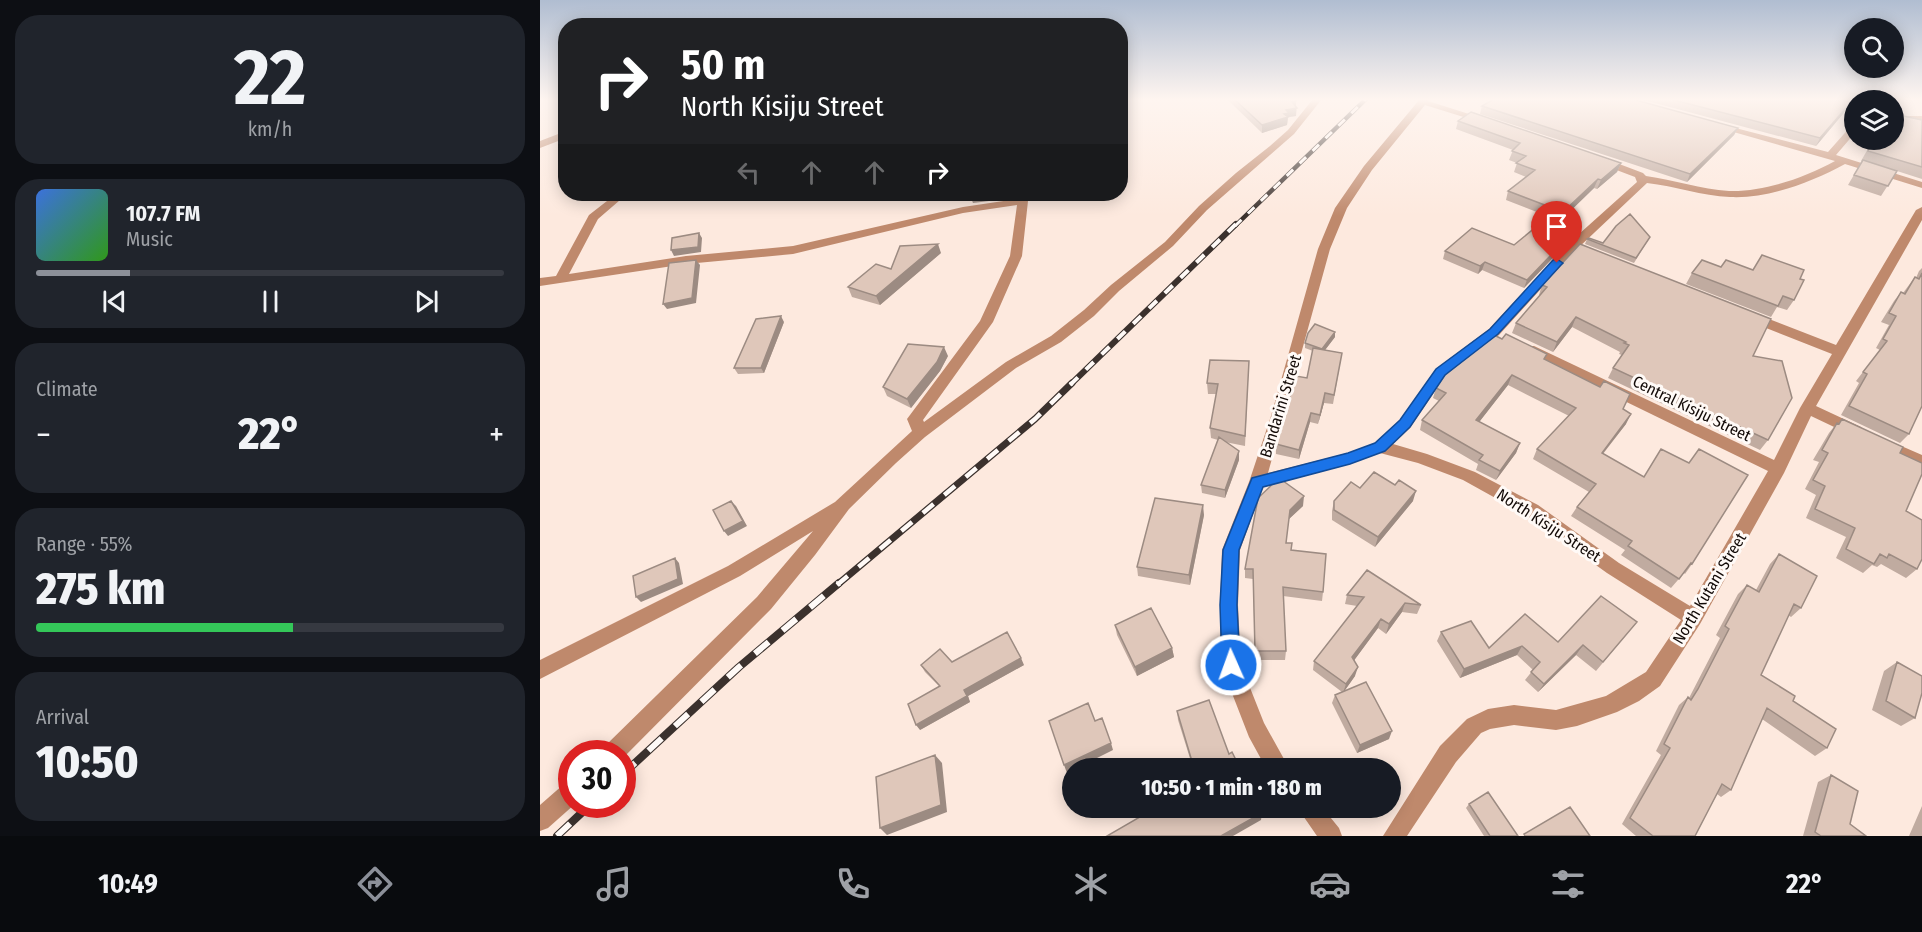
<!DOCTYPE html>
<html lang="en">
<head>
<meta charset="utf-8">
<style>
	:root { --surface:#171b24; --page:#20242c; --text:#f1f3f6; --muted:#9ea1a6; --line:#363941; --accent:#8c9099 }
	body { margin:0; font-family:"Fira Sans Condensed",sans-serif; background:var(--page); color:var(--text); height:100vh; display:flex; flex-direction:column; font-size:22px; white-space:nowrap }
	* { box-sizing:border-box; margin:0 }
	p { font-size:20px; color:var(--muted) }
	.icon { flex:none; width:33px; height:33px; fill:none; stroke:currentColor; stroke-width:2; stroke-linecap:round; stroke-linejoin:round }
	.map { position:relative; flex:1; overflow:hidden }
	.details { display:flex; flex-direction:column; gap:15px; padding:15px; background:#0d0f14; width:540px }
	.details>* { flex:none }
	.hud { position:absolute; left:18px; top:18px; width:570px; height:183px; border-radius:24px; box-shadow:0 3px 15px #0003; background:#202124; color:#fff; overflow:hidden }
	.controls { position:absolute; left:1304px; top:18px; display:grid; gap:12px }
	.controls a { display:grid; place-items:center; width:60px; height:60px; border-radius:50%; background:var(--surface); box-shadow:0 3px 15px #0003; font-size:30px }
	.speed { position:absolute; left:18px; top:740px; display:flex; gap:12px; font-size:30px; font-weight:700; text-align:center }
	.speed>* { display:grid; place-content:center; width:78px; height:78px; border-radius:50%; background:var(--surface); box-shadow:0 3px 15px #0003; line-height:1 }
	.speed .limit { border:9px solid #d22; background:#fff; color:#111 }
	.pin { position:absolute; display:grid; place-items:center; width:51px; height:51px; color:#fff; margin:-62px -26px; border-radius:50% 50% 50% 0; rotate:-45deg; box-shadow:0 0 6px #0007 }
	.pin .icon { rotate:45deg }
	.me { position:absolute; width:66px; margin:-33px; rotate:358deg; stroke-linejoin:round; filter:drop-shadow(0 0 4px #0008) }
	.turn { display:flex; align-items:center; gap:21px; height:126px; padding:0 24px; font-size:27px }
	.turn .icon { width:78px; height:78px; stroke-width:2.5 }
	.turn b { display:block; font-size:42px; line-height:51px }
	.lanes { display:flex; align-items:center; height:57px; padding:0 24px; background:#0003; justify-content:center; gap:30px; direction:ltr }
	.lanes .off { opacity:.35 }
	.big { font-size:45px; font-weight:800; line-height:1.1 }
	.details .card { flex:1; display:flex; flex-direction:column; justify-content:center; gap:9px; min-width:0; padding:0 21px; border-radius:24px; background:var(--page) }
	.details .dial { align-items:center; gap:0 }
	.dial b { font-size:78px; line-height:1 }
	.song { display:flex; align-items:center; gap:18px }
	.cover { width:72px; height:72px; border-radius:9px; background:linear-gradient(135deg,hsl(220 70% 55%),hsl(110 70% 35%)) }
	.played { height:6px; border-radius:3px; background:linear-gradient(90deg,var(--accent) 20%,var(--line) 20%) }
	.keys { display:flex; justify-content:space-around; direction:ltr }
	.heat { display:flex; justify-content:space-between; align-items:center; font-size:33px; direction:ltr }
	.charge { height:9px; border-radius:4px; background:linear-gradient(90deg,#34c759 55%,var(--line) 0) }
	.trip { position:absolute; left:522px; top:758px; width:339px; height:60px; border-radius:30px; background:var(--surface); box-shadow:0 3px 15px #0003; font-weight:800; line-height:60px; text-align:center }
	.tab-bar { display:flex; height:96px; justify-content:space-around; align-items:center; background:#090b0e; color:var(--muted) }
	.tab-bar .icon { width:42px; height:42px }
	.tab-bar .on { color:var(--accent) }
	.tab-bar b { font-size:27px; color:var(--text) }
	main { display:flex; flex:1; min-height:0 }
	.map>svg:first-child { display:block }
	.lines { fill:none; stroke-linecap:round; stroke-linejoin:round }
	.minor { fill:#bf896c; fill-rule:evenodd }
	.rail-far3-casing { stroke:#3b312d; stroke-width:4.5 }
	.rail-far2-casing { stroke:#3b312d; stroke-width:6 }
	.rail-far1-casing { stroke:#3b312d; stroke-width:7 }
	.rail-casing { stroke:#3b312d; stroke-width:8 }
	.rail-far3 { stroke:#fffaf7; stroke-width:3; stroke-dasharray:9; stroke-linecap:butt }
	.rail-far2 { stroke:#fffaf7; stroke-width:4; stroke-dasharray:11; stroke-linecap:butt }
	.rail-far1 { stroke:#fffaf7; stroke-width:4.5; stroke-dasharray:14; stroke-linecap:butt }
	.rail { stroke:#fffaf7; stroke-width:6; stroke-dasharray:18; stroke-linecap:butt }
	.wall { fill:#c0aba0 }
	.shaded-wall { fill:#9c8b82 }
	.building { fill:#dfc7ba; stroke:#9c8b82; stroke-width:1.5 }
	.route { fill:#1a73e8; stroke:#114b97; stroke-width:1.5 }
	.labels { text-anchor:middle; stroke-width:6; stroke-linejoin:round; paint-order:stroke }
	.street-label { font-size:16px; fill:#120a07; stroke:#fffaf7 }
</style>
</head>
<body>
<main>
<section class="details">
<div class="card dial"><b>22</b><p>km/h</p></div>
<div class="card">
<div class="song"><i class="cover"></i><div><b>107.7 FM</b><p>Music</p></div></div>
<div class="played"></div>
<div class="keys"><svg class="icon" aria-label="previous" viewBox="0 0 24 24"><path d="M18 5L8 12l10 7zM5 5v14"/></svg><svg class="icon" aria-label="pause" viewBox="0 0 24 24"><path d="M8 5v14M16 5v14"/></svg><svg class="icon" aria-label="next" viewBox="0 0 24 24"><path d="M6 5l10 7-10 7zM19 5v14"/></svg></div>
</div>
<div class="card"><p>Climate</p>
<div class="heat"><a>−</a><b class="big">22°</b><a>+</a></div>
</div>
<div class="card"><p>Range · 55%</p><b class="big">275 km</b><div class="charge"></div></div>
<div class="card"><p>Arrival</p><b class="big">10:50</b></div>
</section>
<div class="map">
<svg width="1382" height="836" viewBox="0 0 1382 836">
	<rect width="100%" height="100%" fill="#fde9de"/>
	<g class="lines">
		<!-- minor -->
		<path class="minor" d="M773 99H782L754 134 667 210 633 246 579 291 554 316 521 342 476 368 385 437 356 463 309 509 275 555 231 609 82 759V753H63L66 745 217 597 273 531 200 576 0 679V660L188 566 295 502 372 431 367 419 370 415 440 321 470 256 477 205 423 213 253 254 146 264 0 286V278L16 276 49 215 76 194H87L58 219 29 274 146 256 253 246 423 207 477 199 475 194H485L488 201 482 256 453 322 383 420 384 422 466 362 511 336 544 310 571 285 625 242 659 206 696 173 730 146 748 130Z
			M880 99H889L888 101 951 121 946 124 885 105 832 170 807 208 790 249 728 473 808 453 835 443 860 420 896 369 949 329 1029 243 1097 182 1095 177 1058 163V159H1066L1103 173 1106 176C1134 180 1161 189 1189 191 1224 192 1264 178 1295 161L1176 127V123L1288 152 1311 126 1314 125V134L1296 155 1382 182V188L1305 164C1272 182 1228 199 1190 197 1162 196 1135 186 1107 183L1037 249 959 335 906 375 870 428 853 444 887 454 935 472 998 505 1079 563 1150 606 1228 471 984 352 982 349 984 346H994L1234 460 1260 408 1292 354 1206 320 1204 317 1206 314H1216L1296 345 1376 210 1382 207V220L1276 406 1321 427 1324 431 1321 435H1311L1271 416 1244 473 1160 624 1120 686 1099 701 1077 712 1037 726 1016 730 974 725 950 729 941 733 916 762 867 836H843L900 746 927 719 948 709 974 705 1016 710 1066 696 1106 672 1141 620 1067 573 986 515 923 480 878 463 840 453 810 464 723 487 700 550 698 605 701 665 724 723 749 768H726L709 737 681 665 680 605 682 550 709 482 731 416 778 249 795 208 824 166Z
			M1283 99H1297L1314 103V109Z
			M1353 116H1382V122H1353Z
			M26 131V138L0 148V141Z
			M1343 438 1382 455V468L1338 448 1335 444 1338 440Z
			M32 781V804H35L8 828 0 831V805L24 784Z
			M757 807H782L799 828 802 836H777Z"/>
		<!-- rail-far3 casing -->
		<g class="rail-far3-casing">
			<path id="rail-far3" d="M695 226 826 99"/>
		</g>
		<!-- rail-far2 casing -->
		<g class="rail-far2-casing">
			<path id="rail-far2" d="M530 385 696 224"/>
		</g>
		<!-- rail-far1 casing -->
		<g class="rail-far1-casing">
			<path id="rail-far1" d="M297 585 495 419 532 383"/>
		</g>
		<!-- rail casing -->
		<g class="rail-casing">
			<path id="rail" d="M82 775 199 667 299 583
				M17 836 51 804"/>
		</g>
		<!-- rail-far3 -->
		<use href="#rail-far3" class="rail-far3"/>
		<!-- rail-far2 -->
		<use href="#rail-far2" class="rail-far2"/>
		<!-- rail-far1 -->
		<use href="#rail-far1" class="rail-far1"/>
		<!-- rail -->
		<use href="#rail" class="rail"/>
	</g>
	<!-- wall -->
	<path class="wall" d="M687 99H756V107L757 108 756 116 748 117 747 125 722 133 688 100Z
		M1100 99H1298L1311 102 1307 109 1276 146Z
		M942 106 1198 128 1194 135 1147 182 940 114Z
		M1359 115 1382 120V179L1357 171 1341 196 1308 185 1322 161H1321L1333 140H1353Z
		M918 121 1081 163 1077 172 1057 189 1054 188 1020 221 966 200 968 191 986 177 974 172 977 163 969 160 973 150 916 129Z
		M1033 237 984 288 942 270 938 274 903 259 905 251 974 245Z
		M1110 237 1094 263 1045 244 1047 239 1063 243Z
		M401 253 340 305 312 297 308 287 351 269Z
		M1382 268V406L1369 434 1360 443 1301 415 1319 383 1316 381 1340 350 1336 348 1349 325 1341 322 1354 301 1361 292 1363 293 1375 277 1376 278 1379 271Z
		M1213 270 1260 279 1254 300 1247 310 1237 307 1231 317 1146 284 1152 273Z
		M1002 285 1213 356 1228 440 1220 450 1068 378 1073 368 1082 355 1079 354 1080 352 1032 327 1013 352 972 333 976 323 1000 295H999Z
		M244 322 224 373 198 374 194 368Z
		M795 337 785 350 802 353 793 404 784 403 778 424 770 422 759 459 736 454V444L767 378 773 351 765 348V343Z
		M408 356 400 371 371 408 347 396 343 387Z
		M1005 360 1083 409 1086 424 1063 454 1152 564 1145 574 1144 573 1131 588 1081 555 1085 550 1031 516 1037 507 1049 492 993 459 997 449 1029 416 968 385 939 422 980 443 976 453 956 480 936 470 938 464 880 430 882 420 899 401 893 398 896 388Z
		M709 361 705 446 685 442 699 460 685 498 662 493 661 485 678 440 671 438 670 428 676 394H668L667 383Z
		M1302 419 1360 453 1366 511 1377 569 1366 578 1341 564 1337 567 1332 565 1323 573 1296 558 1306 537 1266 518 1276 495 1265 489 1279 462 1273 460 1289 433 1297 423 1298 424Z
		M820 488 873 501 835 547 792 520V511L794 501Z
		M718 498 763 506 749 519 746 543 783 592 782 601 743 596 746 651 745 660H715L713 579 705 578V569Z
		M664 515 650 585 598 576 597 567Z
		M1239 554 1261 608 1251 617 1248 615 1221 675 1253 701 1287 748 1275 756 1222 719 1191 790 1181 797 1177 794 1155 836H1096L1082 824 1121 755 1116 751 1139 705 1148 697 1149 698 1180 638 1176 635 1198 594 1207 585 1216 590 1230 564Z
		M807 595 881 605 877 614 862 612 846 634 838 628 814 660 815 676 805 690 849 739 817 753 792 703 795 695 802 692 773 670 774 661 817 606 805 604Z
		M1097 622 1056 671 1036 655 998 692 985 680 993 670 977 655 920 678 897 641 901 632 949 648 1018 642Z
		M575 625 632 648 634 657 597 676 577 635Z
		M1357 662 1375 718 1361 726 1332 710 1344 671Z
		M381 665H484L428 696 430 702 380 730 399 686 385 672Z
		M637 711 689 754 700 768H653L638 720Z
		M1291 775 1310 824 1326 836H1263L1278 782Z
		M929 804 978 836H944L926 808Z
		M1382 806V836H1369Z"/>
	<!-- shaded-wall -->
	<path class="shaded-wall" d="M756 101V116L748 117 747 125 722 133V125L746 110 752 102Z
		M1311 102 1307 109 1276 146 1280 138Z
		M1198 128 1194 135 1147 182 1150 174Z
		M1081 163 1077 172 1057 189 1061 180Z
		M1058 179 1054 188 1020 221 1023 212Z
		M456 194 457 200 433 203 431 198Z
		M1036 229 1033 237 984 288 987 280Z
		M159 233 162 238 161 252 134 256 131 250Z
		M398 244 401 253 340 305 336 296Z
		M156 260 160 265 156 303 127 309 123 304Z
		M945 262 942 270 938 274 940 266Z
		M241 316 244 322 224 373 221 368Z
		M1036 317 1032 327 1013 352 1017 342Z
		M795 332V337L782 354V349Z
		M404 347 408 356 400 371 371 408 367 399Z
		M972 375 968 385 933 430 936 420Z
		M785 393 784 403 778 424 780 415Z
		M771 413 770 422 759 459V450Z
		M1091 414 1086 424 1056 462 1062 453Z
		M980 443 976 453 956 480 960 471Z
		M699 451V460L685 498V490Z
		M876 491 873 501 835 547 838 537Z
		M764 496 763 506 749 519 750 510Z
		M191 501 196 506 207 526 188 536 184 531Z
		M663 505 664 515 650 585 649 575Z
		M135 558 139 563 143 584 101 602 96 597Z
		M865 603 862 612 846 634 849 624Z
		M841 619 838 628 810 666 812 657Z
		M1043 645 1036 655 998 692 1004 684Z
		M982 646 977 655 920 678 924 669Z
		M632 648 634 657 597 676 595 667Z
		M481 658 484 665 428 696 430 702 380 730 376 725 424 690Z
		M818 667 815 676 803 693 806 684Z
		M852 731 849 739 817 753 820 745Z
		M571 743 573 750 537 768H532V770L527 773 524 765Z
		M395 755 402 763 407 812 347 835 340 828Z
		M722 813 721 820 693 836H681Z"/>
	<!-- building -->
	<path class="building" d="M694 99H756V101L752 102 757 108 746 110 749 113 744 114 748 117 722 125Z
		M954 99H1092L1198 128 1150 174 942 106Z
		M1130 99H1298L1311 102 1280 138Z
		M931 112 1081 163 1061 180 1058 179 1023 212 968 191 995 170 976 163 986 156 972 151 980 143 918 121Z
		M1353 112 1359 115 1382 120V167L1328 151 1334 140H1353Z
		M1323 160 1357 171 1348 186 1314 175Z
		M431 194H455V195L431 198Z
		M1090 214 1110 237 1096 258 1047 239 1049 238 1063 243 1076 226Z
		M1008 217 1036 229 987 280 945 262 940 266 905 251 932 228 974 245Z
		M159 233 158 247 131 250 132 238Z
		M398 244 336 296 308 287 336 264 351 269 360 246Z
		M1040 244 1231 319 1213 356 1242 361 1252 398 1228 440 1073 368 1089 345 1084 343 1086 342 1036 317 1017 342 976 323 1007 287 1002 285Z
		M1222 255 1264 270 1260 279 1264 280 1254 300 1243 296 1238 306 1152 273 1162 260 1181 267 1186 260 1213 270Z
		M156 260 152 298 123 304 129 263Z
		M1382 273V406L1369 434 1309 406 1327 374 1323 372 1347 341 1343 339 1356 316 1349 313 1361 292 1365 294 1375 277 1379 279Z
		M241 316 221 368H194L216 319Z
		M775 324 795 332 782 349 765 343 768 333Z
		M966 334 1007 354 1004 359 1060 387 1064 381 1090 394 1083 409 1091 414 1062 453 1104 477 1121 449 1149 463 1159 449 1208 475 1152 564 1151 563 1139 579 1088 546 1092 541 1037 507 1056 484 997 449 1036 408 972 375 936 420 980 443 960 471 939 460 943 455 882 420 906 393 896 388 904 376 954 335 962 339Z
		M368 344 404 347 397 362 367 399 343 387Z
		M773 348 802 353 794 395 785 393 780 415 771 413 759 450 736 444 756 376 767 378Z
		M670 360 709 361 705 436 670 428 678 384 667 383Z
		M1302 419 1363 447 1360 453 1382 463V474L1366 511 1382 520V559L1377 569 1349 554 1347 558 1340 554 1334 564 1306 549 1315 528 1275 509 1285 486 1273 480 1288 453 1282 450 1297 423 1299 424Z
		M679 437 699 451 685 490 661 485Z
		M834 472 855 485 859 480 876 491 838 537 794 510V501L811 482 820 488Z
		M739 478 764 496 750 510 746 543H752L751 550 786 554 783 592 743 587 746 651H715L713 569H705L718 498Z
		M615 498 663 505 649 575 597 567Z
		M191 501 203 521 184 531 173 510Z
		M1239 554 1277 576 1261 608 1254 604 1221 675 1255 696 1253 701 1296 729 1287 748 1227 708 1191 790 1182 784 1155 836H1113L1090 818 1130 748 1124 744 1148 697 1151 700 1158 689 1189 629 1185 626 1207 585 1219 592Z
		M135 558 138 579 96 597 93 576Z
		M827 570 881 605 865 603 849 624 841 619 812 657 818 667 806 684 774 661 824 597 807 595Z
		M1061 596 1097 622 1063 662 1043 645 1004 684 991 672 1000 662 982 646 924 669 901 632 931 621 949 648 985 614 1018 642Z
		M611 608 632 648 595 667 575 625Z
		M467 632 481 658 424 690 427 696 376 725 368 704 400 686 381 665 400 649 412 662Z
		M1357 662 1382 676V693L1375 718 1346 701Z
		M826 682 852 731 820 745 795 695Z
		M669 700 689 754 692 752 700 768H654L637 711Z
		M548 703 555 721 562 718 571 743 524 765 509 721Z
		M395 755 401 805 340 828 336 777Z
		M1291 775 1318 791 1310 824 1326 836H1281L1275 832Z
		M948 792 978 836H950L929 804Z
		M617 807H719L722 813 681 836H567Z
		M1030 807 1050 836H985L984 834Z"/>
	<!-- sky -->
	<linearGradient id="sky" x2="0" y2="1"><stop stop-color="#b0bdd1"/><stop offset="0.46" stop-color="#fef5f0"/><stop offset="1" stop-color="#fef5f0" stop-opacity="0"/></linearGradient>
	<rect width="1382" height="216" fill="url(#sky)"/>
	<!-- route -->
	<path class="route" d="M1017 259 1023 263 1021 265 958 334 905 375 870 427 845 451 810 464 723 487 699 550 697 605 700 665 697 671 691 674 684 671 682 665 680 605 683 550 712 478 808 453 835 443 860 420 896 369 950 329 1013 260Z"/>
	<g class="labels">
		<!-- street labels -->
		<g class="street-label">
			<text transform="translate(740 406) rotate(-73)" y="6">Bandarini Street</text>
			<text transform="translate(1152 408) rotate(26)" y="6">Central Kisiju Street</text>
			<text transform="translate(1009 525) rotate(33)" y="6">North Kisiju Street</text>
			<text transform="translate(1169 588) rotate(-59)" y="6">North Kutani Street</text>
		</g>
	</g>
</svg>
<div class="controls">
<a><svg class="icon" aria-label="search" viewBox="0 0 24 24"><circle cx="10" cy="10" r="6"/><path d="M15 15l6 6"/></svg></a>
<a><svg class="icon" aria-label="layers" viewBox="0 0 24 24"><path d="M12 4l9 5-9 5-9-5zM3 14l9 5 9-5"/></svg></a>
</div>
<div class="speed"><div class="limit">30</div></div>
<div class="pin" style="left:1017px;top:263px;background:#d93025"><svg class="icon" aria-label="arrive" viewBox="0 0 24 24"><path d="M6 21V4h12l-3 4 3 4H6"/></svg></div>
<svg class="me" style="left:691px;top:665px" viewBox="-20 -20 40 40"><circle r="17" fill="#1a73e8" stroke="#fff" stroke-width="3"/><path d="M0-11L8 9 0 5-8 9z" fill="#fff"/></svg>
<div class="trip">10:50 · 1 min · 180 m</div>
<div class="hud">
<div class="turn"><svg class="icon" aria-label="right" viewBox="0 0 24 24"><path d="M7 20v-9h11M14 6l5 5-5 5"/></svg><div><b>50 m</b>North Kisiju Street</div></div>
<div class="lanes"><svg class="icon off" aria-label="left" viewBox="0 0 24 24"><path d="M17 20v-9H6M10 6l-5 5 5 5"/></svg><svg class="icon off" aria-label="ahead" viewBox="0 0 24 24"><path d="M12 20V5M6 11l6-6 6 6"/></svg><svg class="icon off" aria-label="ahead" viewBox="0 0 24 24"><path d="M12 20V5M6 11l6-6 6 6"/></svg><svg class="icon" aria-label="right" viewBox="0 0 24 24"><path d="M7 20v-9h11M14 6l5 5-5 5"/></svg></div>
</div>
</div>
</main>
<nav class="tab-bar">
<b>10:49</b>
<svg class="icon on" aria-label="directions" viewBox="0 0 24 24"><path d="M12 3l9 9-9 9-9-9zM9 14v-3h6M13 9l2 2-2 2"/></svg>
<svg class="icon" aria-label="music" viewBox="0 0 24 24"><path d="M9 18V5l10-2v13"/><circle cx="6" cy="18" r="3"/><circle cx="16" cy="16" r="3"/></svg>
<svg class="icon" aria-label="phone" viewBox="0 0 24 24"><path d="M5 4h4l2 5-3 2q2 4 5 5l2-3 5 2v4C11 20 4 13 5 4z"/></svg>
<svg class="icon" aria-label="climate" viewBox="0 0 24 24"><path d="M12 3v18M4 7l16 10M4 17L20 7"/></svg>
<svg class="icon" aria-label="car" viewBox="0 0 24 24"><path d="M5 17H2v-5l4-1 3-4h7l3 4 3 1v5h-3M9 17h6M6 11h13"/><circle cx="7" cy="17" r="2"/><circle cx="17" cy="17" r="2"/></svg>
<svg class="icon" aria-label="filters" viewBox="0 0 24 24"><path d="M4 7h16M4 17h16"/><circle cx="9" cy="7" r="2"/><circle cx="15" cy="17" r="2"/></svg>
<b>22°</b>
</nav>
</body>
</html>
